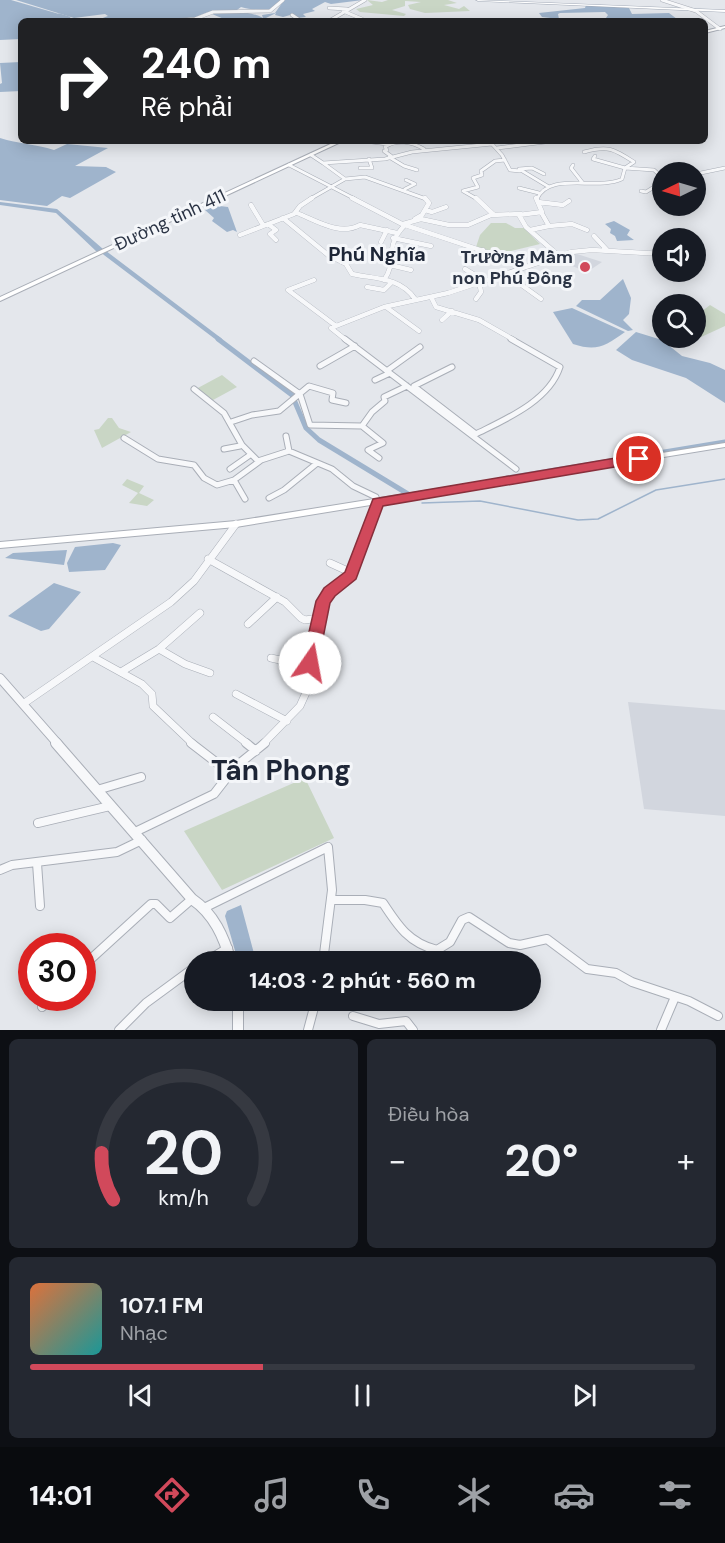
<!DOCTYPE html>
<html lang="vi">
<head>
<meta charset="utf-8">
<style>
	:root { --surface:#171b24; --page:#242831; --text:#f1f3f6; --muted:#9ea1a6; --line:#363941; --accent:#d1495b }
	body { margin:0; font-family:"DM Sans",sans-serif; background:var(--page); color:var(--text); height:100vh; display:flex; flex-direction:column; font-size:22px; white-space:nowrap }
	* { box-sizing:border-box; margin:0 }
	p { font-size:20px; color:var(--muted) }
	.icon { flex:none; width:33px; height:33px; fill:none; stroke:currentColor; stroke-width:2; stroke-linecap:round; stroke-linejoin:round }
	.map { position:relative; height:1030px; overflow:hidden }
	.side { display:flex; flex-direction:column; gap:9px; padding:9px; background:#0d0f14; flex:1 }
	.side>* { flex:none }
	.banner { position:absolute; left:18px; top:18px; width:690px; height:126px; border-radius:9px; box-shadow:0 3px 15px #0003; background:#202124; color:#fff; overflow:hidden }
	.needle { width:39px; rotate:265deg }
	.fabs { position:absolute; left:652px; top:162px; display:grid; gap:12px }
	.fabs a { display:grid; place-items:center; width:54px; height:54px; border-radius:50%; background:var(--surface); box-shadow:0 3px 15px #0003; font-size:30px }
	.speed { position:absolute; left:18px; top:933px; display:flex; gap:12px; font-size:30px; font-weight:700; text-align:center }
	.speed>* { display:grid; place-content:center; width:78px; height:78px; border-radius:50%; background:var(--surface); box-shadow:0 3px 15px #0003; line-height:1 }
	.speed .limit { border:9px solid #d22; background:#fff; color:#111 }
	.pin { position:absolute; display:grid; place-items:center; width:51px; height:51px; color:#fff; margin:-26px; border:3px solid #fff; border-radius:50%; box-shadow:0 2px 6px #0007 }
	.me { position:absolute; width:66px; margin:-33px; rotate:12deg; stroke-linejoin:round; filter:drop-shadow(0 0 4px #0008) }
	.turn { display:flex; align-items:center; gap:21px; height:126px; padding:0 24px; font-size:27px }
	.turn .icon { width:78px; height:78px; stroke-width:2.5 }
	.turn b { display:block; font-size:42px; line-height:51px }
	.big { font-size:45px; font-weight:700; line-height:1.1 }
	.side .tile { flex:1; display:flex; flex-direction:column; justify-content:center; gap:9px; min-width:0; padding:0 21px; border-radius:9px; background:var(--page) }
	.side .dial { align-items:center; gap:0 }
	.dial svg { height:156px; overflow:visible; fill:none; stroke:var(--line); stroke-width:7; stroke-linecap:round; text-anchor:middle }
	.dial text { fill:var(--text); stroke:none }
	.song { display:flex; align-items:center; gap:18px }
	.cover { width:72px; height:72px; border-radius:9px; background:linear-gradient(135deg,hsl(20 70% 55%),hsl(180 70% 35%)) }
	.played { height:6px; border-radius:3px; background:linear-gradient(90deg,var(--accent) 35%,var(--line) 35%) }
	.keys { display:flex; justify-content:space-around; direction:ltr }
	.heat { display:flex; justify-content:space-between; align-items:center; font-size:33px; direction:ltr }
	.side .tiles { flex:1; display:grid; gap:9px; grid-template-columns:1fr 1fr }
	.tile:last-child { grid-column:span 2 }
	.trip { position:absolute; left:184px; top:951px; width:357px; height:60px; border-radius:30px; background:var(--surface); box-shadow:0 3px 15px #0003; font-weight:700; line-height:60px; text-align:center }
	.menu { display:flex; height:96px; justify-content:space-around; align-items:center; background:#090b0e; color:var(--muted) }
	.menu .icon { width:42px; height:42px }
	.menu .on { color:var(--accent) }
	.menu b { font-size:27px; color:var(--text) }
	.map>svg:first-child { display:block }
	.built { fill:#d2d6de }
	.green { fill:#c9d6c5 }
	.water { fill:#9fb4cc }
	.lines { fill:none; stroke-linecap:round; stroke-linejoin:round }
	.stream { stroke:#9fb4cc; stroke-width:1.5 }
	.canal-far2 { stroke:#9fb4cc; stroke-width:3 }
	.canal-far1 { stroke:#9fb4cc; stroke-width:4.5 }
	.canal { stroke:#9fb4cc; stroke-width:5 }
	.minor-far4-casing { stroke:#a9aeb7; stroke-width:4 }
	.minor-far3-casing { stroke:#a9aeb7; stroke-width:5 }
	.minor-far2-casing { stroke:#a9aeb7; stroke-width:7 }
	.minor-far1-casing { stroke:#a9aeb7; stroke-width:8 }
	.minor-casing { stroke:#a9aeb7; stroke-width:10 }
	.tertiary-far1-casing { stroke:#a9aeb7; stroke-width:10 }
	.tertiary-casing { stroke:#a9aeb7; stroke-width:12 }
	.secondary-casing { stroke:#a9aeb7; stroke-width:2 }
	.primary-casing { stroke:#a3abb8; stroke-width:1 }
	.minor-far4 { stroke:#f7f8fa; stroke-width:3 }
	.minor-far3 { stroke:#f7f8fa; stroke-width:4.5 }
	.minor-far2 { stroke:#f7f8fa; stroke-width:5 }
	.minor-far1 { stroke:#f7f8fa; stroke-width:7 }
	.minor { stroke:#f7f8fa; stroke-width:8 }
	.tertiary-far1 { stroke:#f7f8fa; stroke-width:8 }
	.tertiary { stroke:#f7f8fa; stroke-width:10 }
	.secondary { fill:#fff; fill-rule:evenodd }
	.primary { fill:#fff; fill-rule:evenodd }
	.route { fill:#d1495b; stroke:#882f3b; stroke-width:1.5 }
	.poi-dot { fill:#d1495b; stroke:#f4f6f9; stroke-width:2 }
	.labels { text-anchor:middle; stroke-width:6; stroke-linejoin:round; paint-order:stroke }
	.far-street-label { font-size:18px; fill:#2b3445; stroke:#f4f6f9 }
	.far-poi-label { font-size:18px; font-weight:bold; fill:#2b3445; stroke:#f4f6f9; text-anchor:end }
	.far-quarter-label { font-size:20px; font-weight:bold; fill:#1d2536; stroke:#f4f6f9 }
	.near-quarter-label { font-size:28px; font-weight:bold; fill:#1d2536; stroke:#f4f6f9 }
</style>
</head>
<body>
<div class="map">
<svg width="725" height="1030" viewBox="0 0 725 1030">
	<rect width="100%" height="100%" fill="#e4e7ec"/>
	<!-- built -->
	<path class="built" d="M574 253 602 262 587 272 555 259Z
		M628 702 725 710V816L644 809Z"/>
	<!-- green -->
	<path class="green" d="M367 0 382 2 388 0H448L457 3 444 5 459 9 464 6 470 11 425 13 410 9 408 5 421 2 405 1V6L392 10 406 14 404 16 360 12 356 9 373 5Z
		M491 223H506L515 228H524L540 244 499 254 476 247 480 235Z
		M710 305 725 314V326L699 338 696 335V310L701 312Z
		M222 375 237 387 213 400 196 389Z
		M108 418H112L119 428 131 432 102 448 94 430 99 429Z
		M127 479 144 486 139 493 154 500 147 506 129 503 138 493 122 485Z
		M305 778 334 838 222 890 184 831Z"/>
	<!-- water -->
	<path class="water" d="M0 0H11L66 16V21H21V39L0 40Z
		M16 0H281L272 9C261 10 251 10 241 7L237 10 208 12 191 19 95 21 108 16 105 14 74 18Z
		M284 0H363L331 4 325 2 312 9 315 11 303 14 306 17 297 18 294 14 283 17 275 15 276 13 262 20 230 21 233 19H224L212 14C230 12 249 10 263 18L262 15 275 13Z
		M586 5 629 8 632 14 669 13 677 19 664 21H609L606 18 608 15 605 12 560 13 558 14 559 19 542 17 539 13 585 8Z
		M21 62V91L0 92V84L2 83 0 63Z
		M0 138C18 144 36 144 54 150L67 144 108 148 75 166 106 167 116 172 70 198 62 196 47 206 0 200Z
		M220 201V206L228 207 237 232 233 230 227 232 212 221 214 218 205 210 210 204Z
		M0 202 57 209 103 249 97 252 56 213 0 205Z
		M614 221 630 230 627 235 634 240 617 241 615 236 610 233 611 229 605 224Z
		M623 279 631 298 629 314 623 320 633 330 628 331 576 306 582 300H600Z
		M572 308 625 332C605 346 597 352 573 344L553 312Z
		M636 332 662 340 682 356 710 363 725 370V403L686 378 632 360 616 350Z
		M113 543 121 545 105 570 69 572 67 563 75 547Z
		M67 550 64 565 5 558 13 553Z
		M54 583 81 592 49 629 41 631 8 616Z
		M241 905 256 961H238L225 916 227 911Z"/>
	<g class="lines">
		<!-- stream -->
		<path class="stream" d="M422 503 480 501 578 520 598 519 656 490 725 479"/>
		<!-- canal-far2 -->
		<path class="canal-far2" d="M59 15 69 18 68 21"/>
		<!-- canal-far1 -->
		<path class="canal-far1" d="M105 253 220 340"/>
		<!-- canal -->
		<path class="canal" d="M218 339 292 395 306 428 319 440 408 494
			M507 478 725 442"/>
		<!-- minor-far4 casing -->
		<g class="minor-far4-casing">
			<path id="minor-far4" d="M662 0 696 11 720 29
				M329 8 347 9
				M343 11 362 19
				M292 15 301 21
				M377 20 385 21
				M163 21 195 19 213 12 270 11 283 0
				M329 21 365 0
				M372 142 387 144
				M497 148 545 142
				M311 155 323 163 385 159 412 152 492 144 502 155 510 170 520 171
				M391 156 384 151 387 150 385 147C397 139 412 142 424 149
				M595 156 593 159 625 168 654 170 663 178
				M389 157 404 166 417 170
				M323 163 345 179
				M289 165 355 199
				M573 165 571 168 582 182
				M360 168H372L369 159
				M668 172H682
				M544 174 532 168 519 169 549 187
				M696 174 725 168
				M519 188 539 193
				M405 189 415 184 406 180
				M641 191 646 192 654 187 658 176
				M310 199 345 179 365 177 426 199
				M477 199 463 191 478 187 473 178 482 175 481 171 495 161 505 160
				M537 199C549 171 597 191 622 179L625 168 634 162C614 149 608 145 584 152"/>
		</g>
		<!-- minor-far3 casing -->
		<g class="minor-far3-casing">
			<path id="minor-far3" d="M352 198 402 224 525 265
				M476 198 493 214
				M536 198 542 212 519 215 526 227 558 255
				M538 202 563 205 569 201
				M251 205 263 225
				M425 210 432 212 446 207
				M297 213C317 221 340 236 360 225L397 233
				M283 218 328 255 346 264 352 274C375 279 400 277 415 299
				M415 219 422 215 429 203 425 198
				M268 224 276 230 270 234 276 240
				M403 224 421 219 449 225H468L491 215 521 214
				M549 226 572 224 587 230
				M530 230 549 226 541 212
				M240 235 294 214 300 206 312 198
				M594 236 607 250
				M393 238 431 246
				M381 242 387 230
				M389 251 414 257
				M465 260 483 250
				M390 265 411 270
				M465 269 483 280
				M505 273 541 299
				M314 280 288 290 336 326
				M384 280C398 261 383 247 405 225
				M367 287 384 290 392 282
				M431 297 436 307 479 320 514 340
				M476 299 481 292 479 281
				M386 307 419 331
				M442 320 452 311
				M346 340 331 328 384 307 448 293 571 252 592 250 663 254"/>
		</g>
		<!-- minor-far2 casing -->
		<g class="minor-far2-casing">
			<path id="minor-far2" d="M345 339 516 469
				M254 361 300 394 310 425 362 426 383 443 368 450 379 458
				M320 366 355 346
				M388 370 420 347
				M375 380 390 373
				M414 386 452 367
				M415 387 476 434C506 419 549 401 560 367L511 339
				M194 389 224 413 242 445 258 461 289 451 332 469 353 486 376 497 378 502 372 518
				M231 422 252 415 279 411 309 386 333 393 332 400 346 403
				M362 426 372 412 385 401 384 397 407 386
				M286 436 289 451
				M124 438 158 459 194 465 204 478 217 485 234 480
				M224 449 240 446
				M230 469 250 455
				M269 498 284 490 316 464
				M245 499 234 480 260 461"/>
		</g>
		<!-- minor-far1 casing -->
		<g class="minor-far1-casing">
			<path id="minor-far1" d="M208 559 285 602 301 618 305 620 319 618
				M330 563 352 573
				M248 624 277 597
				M159 649 185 664 210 673
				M93 657 142 684 152 694 153 706 193 744
				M271 658 280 660 287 654 310 656
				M121 672 159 649 200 613
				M236 694 287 721
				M23 704 171 602 194 581 236 524
				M213 717 248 744
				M263 744 300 706 309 686 310 656 323 601 329 592 351 575 373 517"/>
		</g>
		<!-- minor casing -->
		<g class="minor-casing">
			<path id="minor" d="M191 743 230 773
				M246 743 256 751
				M97 790 141 777
				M38 823 110 806
				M135 832 214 794 235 767 265 743
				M37 863 40 906
				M0 870 12 865 117 852 142 840
				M332 900H365L383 903C398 926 409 943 437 950L450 942 462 920 469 917 509 943 520 945 547 939 587 969 616 973 632 982 689 1001 718 1016
				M206 907 328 847 332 890 323 962
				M205 962 228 948
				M82 967 151 904H156L170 918 192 899
				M42 1007 52 998
				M353 1016 379 1024 406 1021 413 1030
				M119 1030 146 1003 195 967
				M308 1030 316 1000
				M661 1030 675 997"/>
		</g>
		<!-- tertiary-far1 casing -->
		<g class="tertiary-far1-casing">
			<path id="tertiary-far1" d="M0 678 58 744"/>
		</g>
		<!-- tertiary casing -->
		<g class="tertiary-casing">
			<path id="tertiary" d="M56 743 192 899C214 914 224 937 231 962
				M238 1000V1030"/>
		</g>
		<!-- secondary casing -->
		<g class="secondary-casing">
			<path id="secondary" d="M725 26V28L705 33V31Z
				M337 141H343L0 301V297Z
				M725 443V447L236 527 0 548V542L236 521Z"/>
		</g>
		<!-- primary casing -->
		<g class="primary-casing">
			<path id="primary" d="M476 0 725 10V12L478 1Z"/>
		</g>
		<!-- minor-far4 -->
		<use href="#minor-far4" class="minor-far4"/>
		<!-- minor-far3 -->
		<use href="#minor-far3" class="minor-far3"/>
		<!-- minor-far2 -->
		<use href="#minor-far2" class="minor-far2"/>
		<!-- minor-far1 -->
		<use href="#minor-far1" class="minor-far1"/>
		<!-- minor -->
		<use href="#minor" class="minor"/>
		<!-- tertiary-far1 -->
		<use href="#tertiary-far1" class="tertiary-far1"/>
		<!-- tertiary -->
		<use href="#tertiary" class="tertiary"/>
		<!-- secondary -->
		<use href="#secondary" class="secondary"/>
		<!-- primary -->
		<use href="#primary" class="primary"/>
	</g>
	<!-- route -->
	<path class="route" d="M639 454 644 456 646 459 644 462 383 506 356 579 335 596 330 603 318 663 315 668 310 670 304 668 302 663 316 601 324 588 345 572 373 499Z"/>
	<!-- markers -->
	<circle class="poi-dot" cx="585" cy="267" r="6"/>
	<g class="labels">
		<!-- far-street labels -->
		<g class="far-street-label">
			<text transform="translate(170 220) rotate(-25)" y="6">Đường tỉnh 411</text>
		</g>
		<!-- far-poi labels -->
		<g class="far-poi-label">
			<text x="573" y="263">Trường Mầm<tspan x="573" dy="21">non Phú Đông</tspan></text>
		</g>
		<!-- far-quarter labels -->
		<g class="far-quarter-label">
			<text x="377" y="261">Phú Nghĩa</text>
		</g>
		<!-- near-quarter labels -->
		<g class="near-quarter-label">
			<text x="281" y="780">Tân Phong</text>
		</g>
	</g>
</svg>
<div class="fabs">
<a><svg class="needle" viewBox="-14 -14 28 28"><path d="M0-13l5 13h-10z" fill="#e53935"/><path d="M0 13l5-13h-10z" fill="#9ea1a6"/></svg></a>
<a><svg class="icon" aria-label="sound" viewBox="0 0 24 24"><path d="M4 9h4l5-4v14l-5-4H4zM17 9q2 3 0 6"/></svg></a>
<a><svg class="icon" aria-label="search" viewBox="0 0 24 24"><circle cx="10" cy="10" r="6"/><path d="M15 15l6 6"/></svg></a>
</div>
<div class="speed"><div class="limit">30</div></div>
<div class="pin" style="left:639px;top:459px;background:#d93025"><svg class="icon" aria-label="arrive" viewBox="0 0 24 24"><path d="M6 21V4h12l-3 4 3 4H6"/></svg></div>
<svg class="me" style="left:310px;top:663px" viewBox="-20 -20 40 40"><circle r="19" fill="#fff"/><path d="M0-13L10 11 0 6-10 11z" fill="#d1495b"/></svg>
<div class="trip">14:03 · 2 phút · 560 m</div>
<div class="banner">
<div class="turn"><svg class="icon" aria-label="right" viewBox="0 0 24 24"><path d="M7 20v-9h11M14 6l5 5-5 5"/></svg><div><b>240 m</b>Rẽ phải</div></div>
</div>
</div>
<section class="side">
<div class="tiles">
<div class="tile dial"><svg viewBox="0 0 100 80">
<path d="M14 69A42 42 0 1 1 86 69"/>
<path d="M14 69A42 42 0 0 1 8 45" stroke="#d1495b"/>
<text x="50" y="56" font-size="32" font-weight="700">20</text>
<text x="50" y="72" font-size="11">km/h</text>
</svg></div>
<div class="tile"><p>Điều hòa</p>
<div class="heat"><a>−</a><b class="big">20°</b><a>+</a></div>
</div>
<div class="tile">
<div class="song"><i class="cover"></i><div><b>107.1 FM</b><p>Nhạc</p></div></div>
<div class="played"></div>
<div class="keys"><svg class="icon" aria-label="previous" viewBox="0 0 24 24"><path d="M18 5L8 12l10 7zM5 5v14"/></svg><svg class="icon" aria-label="pause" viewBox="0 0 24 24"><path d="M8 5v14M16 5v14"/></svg><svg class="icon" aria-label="next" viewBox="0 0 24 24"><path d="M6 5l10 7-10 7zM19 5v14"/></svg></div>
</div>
</div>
</section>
<nav class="menu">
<b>14:01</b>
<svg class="icon on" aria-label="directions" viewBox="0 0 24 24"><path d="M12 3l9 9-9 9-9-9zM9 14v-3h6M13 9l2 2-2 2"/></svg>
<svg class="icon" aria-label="music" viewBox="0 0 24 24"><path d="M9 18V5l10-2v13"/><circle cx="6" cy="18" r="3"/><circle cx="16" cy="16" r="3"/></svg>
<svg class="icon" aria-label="phone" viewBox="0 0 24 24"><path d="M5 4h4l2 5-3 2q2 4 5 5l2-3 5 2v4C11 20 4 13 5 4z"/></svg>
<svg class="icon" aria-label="climate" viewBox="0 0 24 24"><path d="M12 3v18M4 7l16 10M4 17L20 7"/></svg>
<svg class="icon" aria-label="car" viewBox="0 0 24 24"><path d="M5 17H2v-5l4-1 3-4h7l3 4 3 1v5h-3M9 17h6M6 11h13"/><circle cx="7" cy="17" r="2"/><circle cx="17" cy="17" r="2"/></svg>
<svg class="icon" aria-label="filters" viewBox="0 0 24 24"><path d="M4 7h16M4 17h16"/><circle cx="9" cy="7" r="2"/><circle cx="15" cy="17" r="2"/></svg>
</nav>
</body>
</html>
